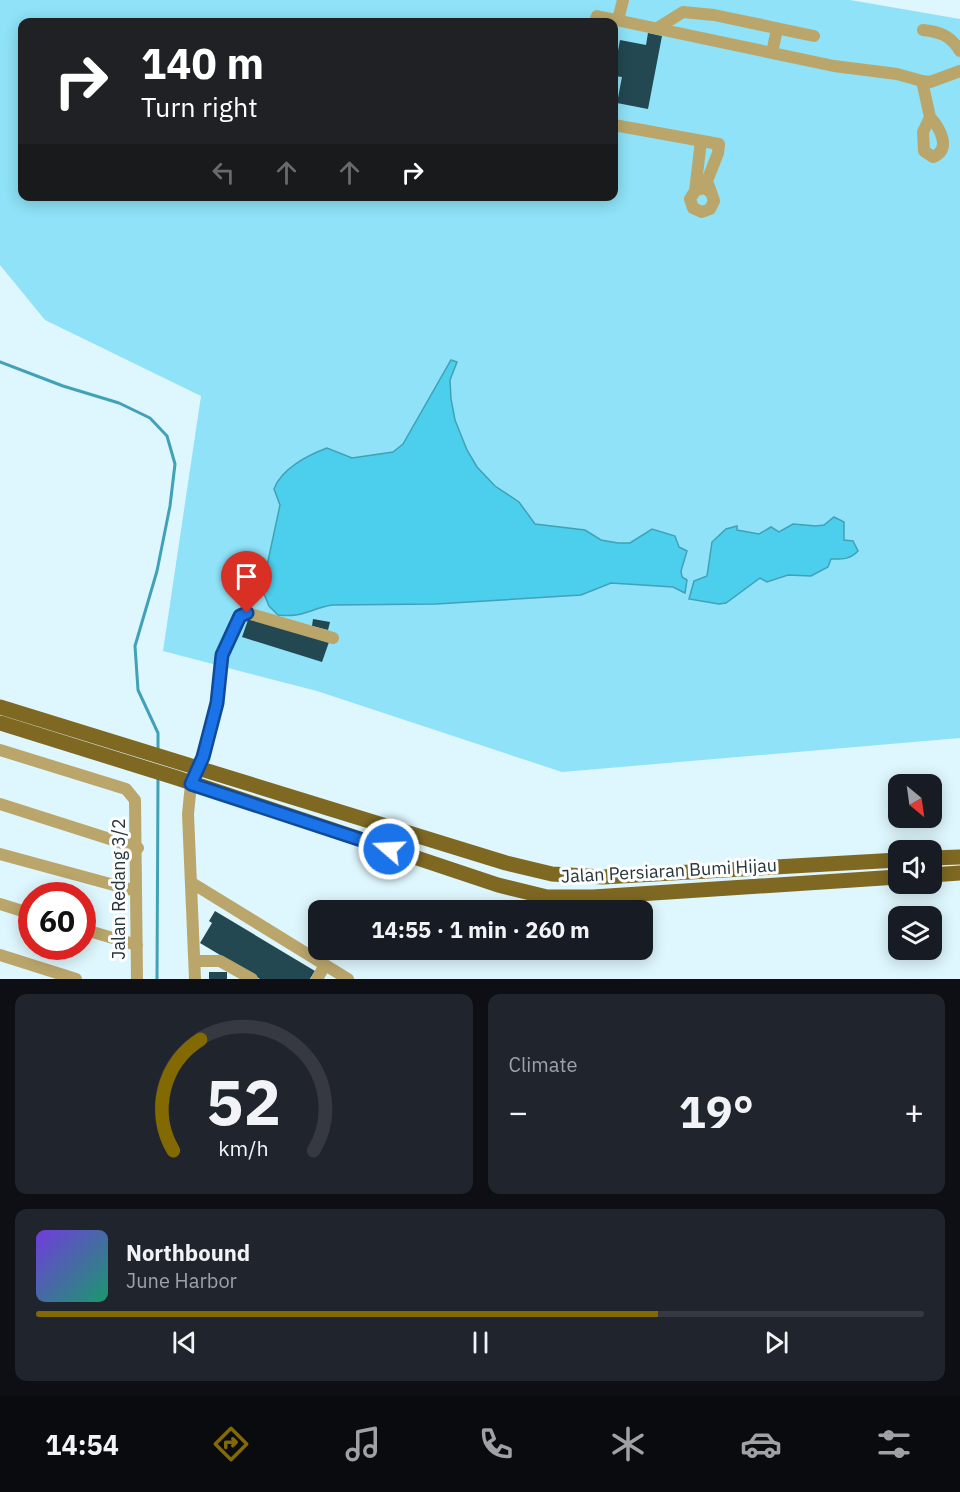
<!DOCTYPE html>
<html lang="en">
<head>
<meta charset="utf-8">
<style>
	:root { --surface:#171b24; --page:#20242c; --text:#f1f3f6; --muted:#9ea1a6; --line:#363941; --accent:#836902 }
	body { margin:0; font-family:"IBM Plex Sans",sans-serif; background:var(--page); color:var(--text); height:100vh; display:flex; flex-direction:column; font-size:22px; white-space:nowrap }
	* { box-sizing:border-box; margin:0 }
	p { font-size:20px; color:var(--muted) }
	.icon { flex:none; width:33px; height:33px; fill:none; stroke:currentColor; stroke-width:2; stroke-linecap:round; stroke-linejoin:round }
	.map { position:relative; height:979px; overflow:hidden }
	.side { display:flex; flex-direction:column; gap:15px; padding:15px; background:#0d0f14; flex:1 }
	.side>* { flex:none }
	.hud { position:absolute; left:18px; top:18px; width:600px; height:183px; border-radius:12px; box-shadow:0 3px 15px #0003; background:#202124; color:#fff; overflow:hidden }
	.needle { width:39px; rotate:151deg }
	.buttons { position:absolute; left:888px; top:774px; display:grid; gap:12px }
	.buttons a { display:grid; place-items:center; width:54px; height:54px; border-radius:12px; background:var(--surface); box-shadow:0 3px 15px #0003; font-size:30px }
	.speed { position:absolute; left:18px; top:882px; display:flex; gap:12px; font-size:30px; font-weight:700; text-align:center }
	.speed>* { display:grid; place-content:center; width:78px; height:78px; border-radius:50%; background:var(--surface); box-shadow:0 3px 15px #0003; line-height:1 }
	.speed .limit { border:9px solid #d22; background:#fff; color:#111 }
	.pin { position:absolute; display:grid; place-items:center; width:51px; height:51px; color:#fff; margin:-62px -26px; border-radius:50% 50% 50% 0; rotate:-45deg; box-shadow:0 0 6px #0007 }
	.pin .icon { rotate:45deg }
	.me { position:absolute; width:66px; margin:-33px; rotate:289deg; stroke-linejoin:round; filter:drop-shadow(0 0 4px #0008) }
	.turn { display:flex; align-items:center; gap:21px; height:126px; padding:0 24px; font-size:27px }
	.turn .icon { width:78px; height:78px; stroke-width:2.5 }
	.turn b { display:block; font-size:42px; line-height:51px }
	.lanes { display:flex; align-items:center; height:57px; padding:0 24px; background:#0003; justify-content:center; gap:30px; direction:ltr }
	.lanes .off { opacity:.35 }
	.big { font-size:45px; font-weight:700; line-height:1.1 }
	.side .widget { flex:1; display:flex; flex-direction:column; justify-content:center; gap:9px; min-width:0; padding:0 21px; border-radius:12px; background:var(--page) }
	.side .dial { align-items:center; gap:0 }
	.dial svg { height:156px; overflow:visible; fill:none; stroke:var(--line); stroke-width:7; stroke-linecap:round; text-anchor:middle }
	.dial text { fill:var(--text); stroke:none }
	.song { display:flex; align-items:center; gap:18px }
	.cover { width:72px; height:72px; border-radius:9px; background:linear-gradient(135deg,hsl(260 70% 55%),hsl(160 70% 35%)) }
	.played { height:6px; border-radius:3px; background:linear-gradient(90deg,var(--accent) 70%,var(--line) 70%) }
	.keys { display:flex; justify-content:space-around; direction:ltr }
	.heat { display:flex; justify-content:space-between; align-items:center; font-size:33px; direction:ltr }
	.side .tiles { flex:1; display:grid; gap:15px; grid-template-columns:1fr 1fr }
	.widget:last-child { grid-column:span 2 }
	.trip { position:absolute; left:308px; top:900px; width:345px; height:60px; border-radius:12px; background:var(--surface); box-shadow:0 3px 15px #0003; font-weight:700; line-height:60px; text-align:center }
	.dock { display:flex; height:96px; justify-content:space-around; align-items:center; background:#090b0e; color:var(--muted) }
	.dock .icon { width:42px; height:42px }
	.dock .selected { color:var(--accent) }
	.dock b { font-size:27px; color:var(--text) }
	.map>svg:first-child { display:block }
	.green { fill:#8fe2f7; fill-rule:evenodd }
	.water { fill:#4ccfed; stroke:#40a1b7; stroke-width:1.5 }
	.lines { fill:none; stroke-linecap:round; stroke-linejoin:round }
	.stream { stroke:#40a1b7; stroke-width:3 }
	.building { fill:#234851 }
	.minor { stroke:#baa66b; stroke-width:12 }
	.major { stroke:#7e6822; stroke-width:15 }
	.route-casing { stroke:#114b97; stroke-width:15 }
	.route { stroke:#1a73e8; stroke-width:10 }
	.labels { text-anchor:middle; stroke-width:6; stroke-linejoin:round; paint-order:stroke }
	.street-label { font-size:18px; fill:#25353a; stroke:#fefefe }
</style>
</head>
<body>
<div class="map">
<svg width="960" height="979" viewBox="0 0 960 979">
	<rect width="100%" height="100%" fill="#def6fd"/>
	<!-- green -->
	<path class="green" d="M0 0H850L960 19V738L562 772 317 691 163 651 201 396 45 320 0 265ZM22 22H614V196H22Z"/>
	<!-- water -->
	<path class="water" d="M451 360 457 362 450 380 451 399 455 420 467 450 477 467 495 486 519 502 535 524 585 530 601 540 618 543H630L652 529 675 536 679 547 687 551 681 571 682 577 687 580 685 593 673 587 611 583 581 595 436 604 332 605C310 609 302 618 278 615L269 606 262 589 280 505 274 489C281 469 308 455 327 448L352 458 393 452 403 444Z
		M834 517 844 522V540L853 541 858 551C850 560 841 559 831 559L828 567 811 576 788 575 767 582 760 578 726 603 719 604 689 599 694 581 707 576 712 542 726 529 737 526V530L759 534 771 527 779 532 793 524 816 526 824 525Z"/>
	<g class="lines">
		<!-- stream -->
		<path class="stream" d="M0 362 63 386 119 403 150 418 167 436 175 464 170 506 157 571 135 646 138 690 158 733V749
			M157 979 158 777"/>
	</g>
	<!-- building -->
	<path class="building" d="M648 33 662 36 648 109 617 103 622 77 614 76V72L620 40 646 45Z
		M249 617 329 642 322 662 242 637Z
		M313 619 330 622 328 630 312 626Z
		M215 911 315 971 310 979H260L200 943 212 923 209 921Z
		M209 972H227V979H209Z"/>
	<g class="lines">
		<!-- minor -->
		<path class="minor" d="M618 20 623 0
			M595 22 597 16 834 66 897 74 922 81 930 82 960 71
			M659 27 683 12 714 15 814 36
			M923 30C940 32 950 35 960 51
			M772 53 777 29
			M922 81 930 117 923 132 924 151 933 157C952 150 940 128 930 117
			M614 125 719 144 718 153 707 181 711 192
			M695 191 703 188 711 192 714 201 710 209 702 212 693 208 690 199 695 191 701 141
			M0 750 126 789 135 800 137 979
			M0 804 138 848
			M0 854 136 891
			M192 883 348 979
			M0 904 32 914
			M82 929 137 945
			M0 955 76 979
			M195 961H220L252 979
			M195 979 188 814 191 784 203 757 217 703 222 655 240 616 247 613 333 638
			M317 979 325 965"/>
		<!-- major -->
		<path class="major" d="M0 707 506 863 552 874 603 877 898 860
			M0 723 177 778 498 885 547 897H593L898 877
			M932 858 960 857
			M932 875 960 873"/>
	</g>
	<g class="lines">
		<!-- route casing -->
		<g class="route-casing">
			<path id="route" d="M247 613 240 616 222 655 217 703 203 757 191 784 389 849"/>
		</g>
		<!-- route -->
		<use href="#route" class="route"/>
	</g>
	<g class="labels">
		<!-- street labels -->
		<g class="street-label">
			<text transform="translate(669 871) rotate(-3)" y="6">Jalan Persiaran Bumi Hijau</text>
			<text transform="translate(119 889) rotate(-90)" y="6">Jalan Redang 3/2</text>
		</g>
	</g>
</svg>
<div class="buttons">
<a><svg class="needle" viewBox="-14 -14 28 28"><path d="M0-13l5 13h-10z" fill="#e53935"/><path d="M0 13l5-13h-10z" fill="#9ea1a6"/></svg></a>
<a><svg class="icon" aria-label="sound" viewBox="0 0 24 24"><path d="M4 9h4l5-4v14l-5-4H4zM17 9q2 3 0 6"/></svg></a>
<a><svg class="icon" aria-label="layers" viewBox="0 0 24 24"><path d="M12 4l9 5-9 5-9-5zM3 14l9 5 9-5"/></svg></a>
</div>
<div class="speed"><div class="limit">60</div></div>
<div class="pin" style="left:247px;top:613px;background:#d93025"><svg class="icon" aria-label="arrive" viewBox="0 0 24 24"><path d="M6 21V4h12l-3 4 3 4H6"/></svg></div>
<svg class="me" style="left:389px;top:849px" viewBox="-20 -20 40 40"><circle r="17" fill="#1a73e8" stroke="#fff" stroke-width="3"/><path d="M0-11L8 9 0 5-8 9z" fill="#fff"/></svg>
<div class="trip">14:55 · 1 min · 260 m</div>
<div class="hud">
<div class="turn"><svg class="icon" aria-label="right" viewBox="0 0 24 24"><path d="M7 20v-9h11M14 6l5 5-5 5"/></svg><div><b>140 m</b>Turn right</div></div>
<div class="lanes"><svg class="icon off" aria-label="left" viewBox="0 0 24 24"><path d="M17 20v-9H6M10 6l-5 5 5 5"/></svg><svg class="icon off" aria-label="ahead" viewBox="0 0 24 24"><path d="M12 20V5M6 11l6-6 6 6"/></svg><svg class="icon off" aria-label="ahead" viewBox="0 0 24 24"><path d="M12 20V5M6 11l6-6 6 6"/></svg><svg class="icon" aria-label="right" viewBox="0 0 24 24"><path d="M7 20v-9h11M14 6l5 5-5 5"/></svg></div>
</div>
</div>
<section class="side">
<div class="tiles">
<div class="widget dial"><svg viewBox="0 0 100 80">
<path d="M14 69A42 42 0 1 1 86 69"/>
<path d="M14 69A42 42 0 0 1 28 12" stroke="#836902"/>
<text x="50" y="56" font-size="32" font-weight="700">52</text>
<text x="50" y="72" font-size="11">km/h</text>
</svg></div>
<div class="widget"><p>Climate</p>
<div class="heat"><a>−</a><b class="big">19°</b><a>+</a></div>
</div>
<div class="widget">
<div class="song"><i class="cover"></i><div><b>Northbound</b><p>June Harbor</p></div></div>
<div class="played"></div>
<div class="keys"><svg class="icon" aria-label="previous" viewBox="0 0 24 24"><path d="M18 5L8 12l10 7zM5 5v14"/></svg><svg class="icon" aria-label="pause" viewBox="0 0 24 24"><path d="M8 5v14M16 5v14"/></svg><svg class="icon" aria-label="next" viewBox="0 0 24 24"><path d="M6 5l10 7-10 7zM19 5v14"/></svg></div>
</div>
</div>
</section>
<nav class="dock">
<b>14:54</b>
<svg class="icon selected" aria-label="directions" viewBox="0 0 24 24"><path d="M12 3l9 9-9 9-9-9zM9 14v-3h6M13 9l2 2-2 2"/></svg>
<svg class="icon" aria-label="music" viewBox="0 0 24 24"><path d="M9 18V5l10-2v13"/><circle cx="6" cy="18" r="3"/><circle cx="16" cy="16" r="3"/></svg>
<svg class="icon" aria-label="phone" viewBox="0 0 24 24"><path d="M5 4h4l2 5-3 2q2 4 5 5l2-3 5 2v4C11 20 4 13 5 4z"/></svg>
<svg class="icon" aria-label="climate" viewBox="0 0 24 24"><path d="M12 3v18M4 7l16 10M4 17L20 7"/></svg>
<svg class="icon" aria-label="car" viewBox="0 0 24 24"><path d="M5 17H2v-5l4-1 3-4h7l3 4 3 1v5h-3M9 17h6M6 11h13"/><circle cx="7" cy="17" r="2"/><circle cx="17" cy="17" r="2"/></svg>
<svg class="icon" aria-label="filters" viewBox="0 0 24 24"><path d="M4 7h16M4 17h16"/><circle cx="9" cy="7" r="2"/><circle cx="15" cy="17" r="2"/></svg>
</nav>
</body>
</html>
